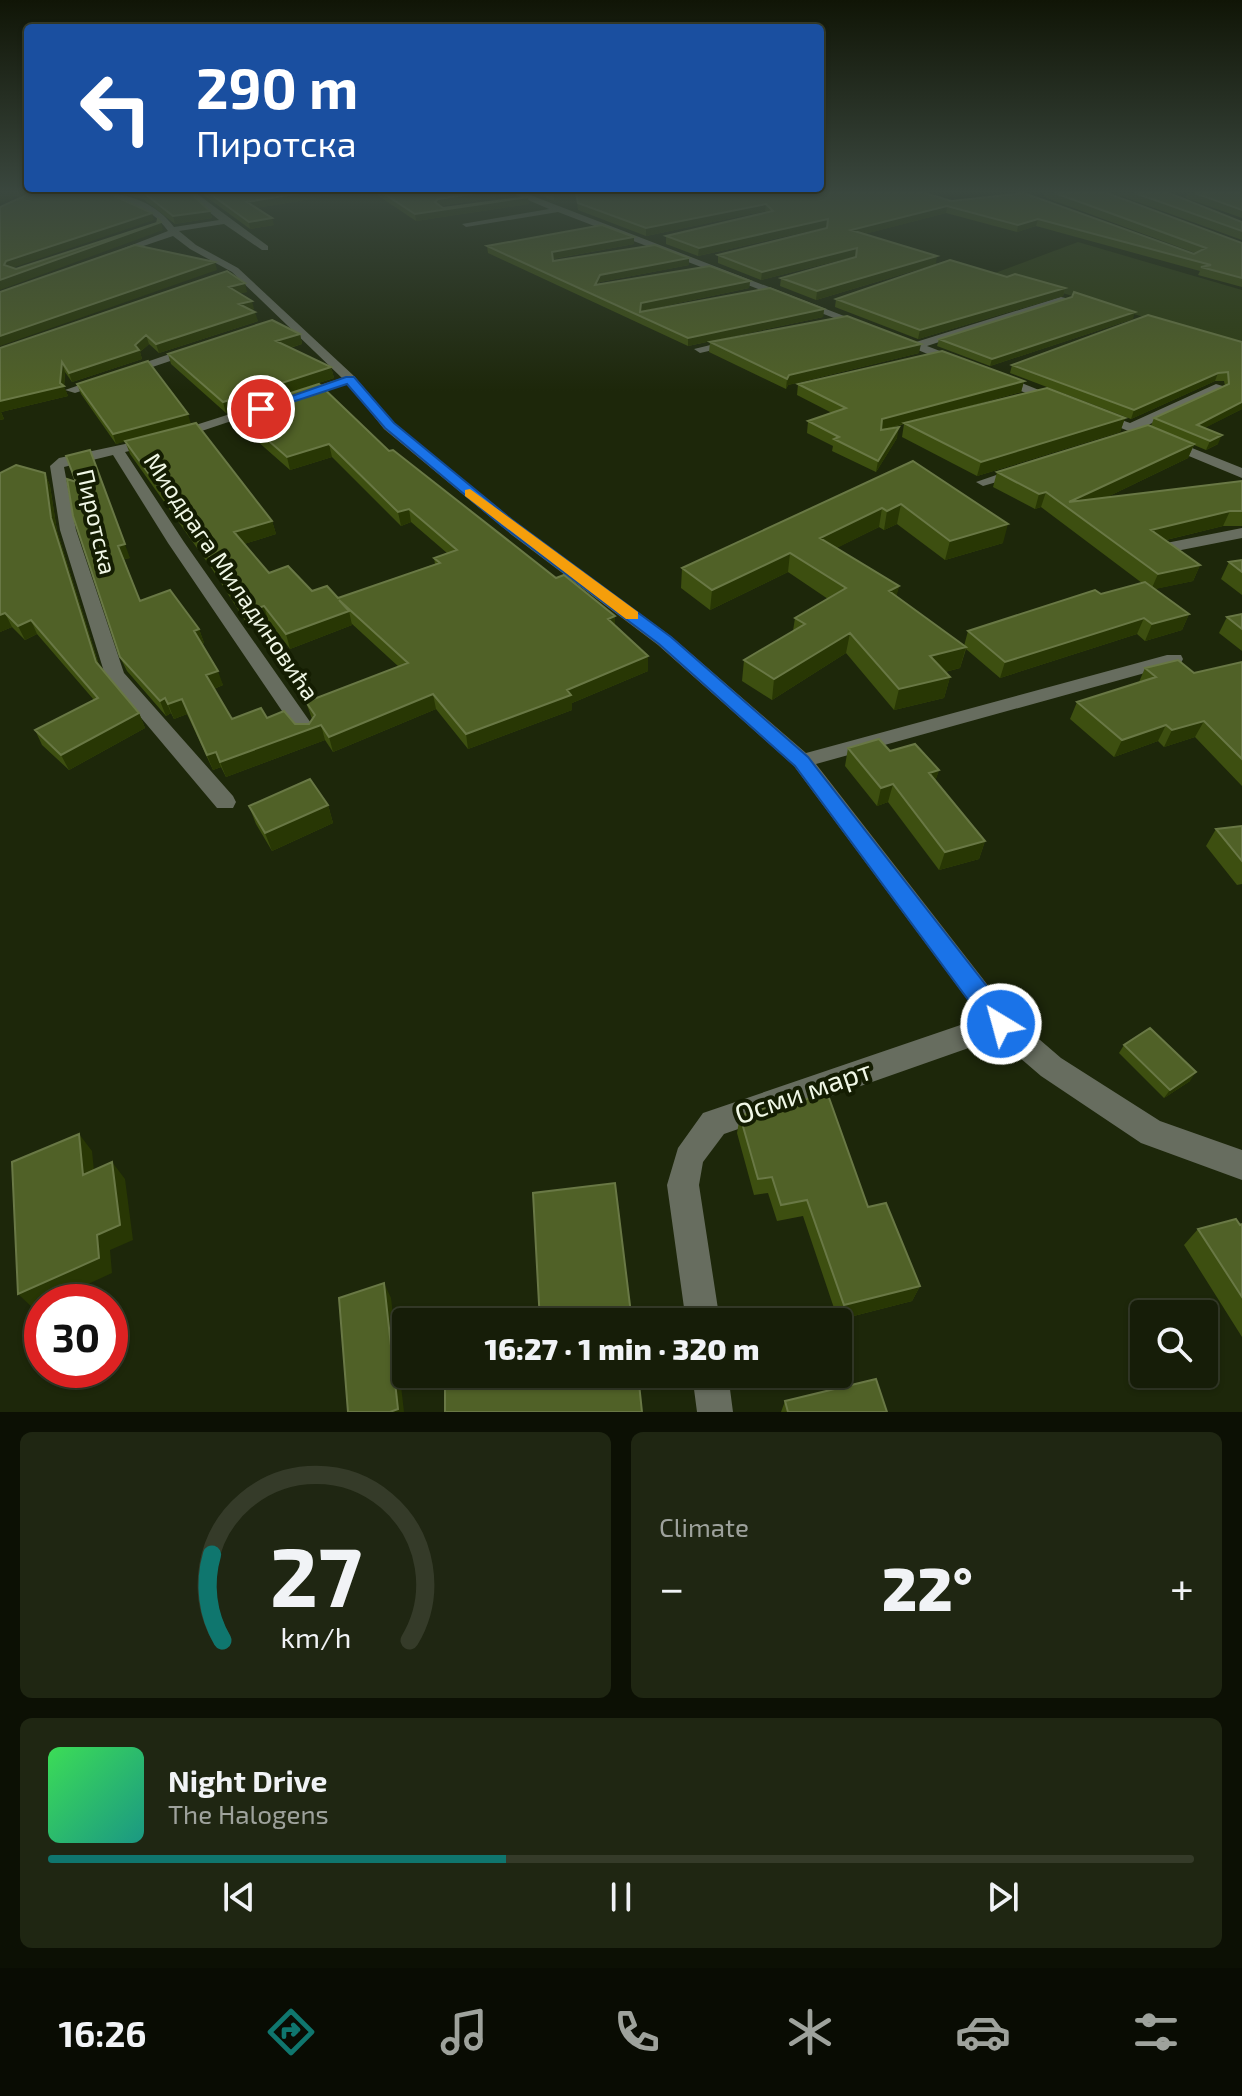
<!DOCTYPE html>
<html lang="en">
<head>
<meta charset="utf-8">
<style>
	:root { --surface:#161d08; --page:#1f2612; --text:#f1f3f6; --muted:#9ea29c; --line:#353b29; --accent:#0f766e }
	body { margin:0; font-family:"Exo 2",sans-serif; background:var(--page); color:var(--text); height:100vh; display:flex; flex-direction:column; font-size:30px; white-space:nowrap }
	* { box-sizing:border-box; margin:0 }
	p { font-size:26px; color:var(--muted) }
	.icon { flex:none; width:44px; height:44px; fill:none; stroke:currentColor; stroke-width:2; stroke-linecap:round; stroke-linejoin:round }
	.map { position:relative; height:1412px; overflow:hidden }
	.details { display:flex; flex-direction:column; gap:20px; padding:20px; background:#0c1004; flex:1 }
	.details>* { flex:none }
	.banner { position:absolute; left:24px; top:24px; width:800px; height:168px; border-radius:8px; box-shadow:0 2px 6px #0004,0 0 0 2px var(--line); background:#1a4fa0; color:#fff; overflow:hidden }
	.tools { position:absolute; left:1130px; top:1300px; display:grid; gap:16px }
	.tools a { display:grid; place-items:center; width:88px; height:88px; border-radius:8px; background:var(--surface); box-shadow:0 2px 6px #0004,0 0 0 2px var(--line); font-size:40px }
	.speed { position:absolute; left:24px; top:1284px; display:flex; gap:16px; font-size:40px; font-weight:700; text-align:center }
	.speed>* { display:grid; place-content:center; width:104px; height:104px; border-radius:50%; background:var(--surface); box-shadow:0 2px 6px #0004,0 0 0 2px var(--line); line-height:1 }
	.speed .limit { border:12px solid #d22; background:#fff; color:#111 }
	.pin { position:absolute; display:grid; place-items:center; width:68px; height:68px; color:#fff; margin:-34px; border:4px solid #fff; border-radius:50%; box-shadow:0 2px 8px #0007 }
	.me { position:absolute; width:88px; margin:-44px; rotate:323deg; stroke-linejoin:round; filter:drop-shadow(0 0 6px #0008) }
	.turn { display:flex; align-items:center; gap:28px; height:168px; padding:0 40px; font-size:36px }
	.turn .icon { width:104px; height:104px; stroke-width:2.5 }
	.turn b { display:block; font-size:56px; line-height:68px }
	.big { font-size:60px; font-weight:800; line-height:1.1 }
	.details .widget { flex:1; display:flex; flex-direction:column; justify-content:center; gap:12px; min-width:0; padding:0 28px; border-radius:12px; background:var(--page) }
	.details .dial { align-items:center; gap:0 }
	.dial svg { height:208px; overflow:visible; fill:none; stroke:var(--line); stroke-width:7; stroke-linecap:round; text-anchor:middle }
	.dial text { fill:var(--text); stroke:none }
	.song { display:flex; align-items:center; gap:24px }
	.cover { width:96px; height:96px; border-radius:12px; background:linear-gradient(135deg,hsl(130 70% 55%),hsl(170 70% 35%)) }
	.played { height:8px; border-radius:4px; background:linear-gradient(90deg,var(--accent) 40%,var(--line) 40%) }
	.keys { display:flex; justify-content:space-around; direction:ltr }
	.heat { display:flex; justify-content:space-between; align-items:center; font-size:44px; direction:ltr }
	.details .tiles { flex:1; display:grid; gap:20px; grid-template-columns:1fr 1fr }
	.widget:last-child { grid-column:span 2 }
	.trip { position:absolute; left:392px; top:1308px; width:460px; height:80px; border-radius:8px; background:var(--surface); box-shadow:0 2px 6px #0004,0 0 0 2px var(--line); font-weight:800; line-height:80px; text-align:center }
	.tab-bar { display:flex; height:128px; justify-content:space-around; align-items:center; background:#090c03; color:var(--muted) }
	.tab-bar .icon { width:56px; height:56px }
	.tab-bar .on { color:var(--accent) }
	.tab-bar b { font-size:36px; color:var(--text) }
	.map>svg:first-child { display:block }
	.green { fill:#2e3e11 }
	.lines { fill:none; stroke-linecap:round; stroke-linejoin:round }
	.minor { fill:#676d5f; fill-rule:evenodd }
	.wall { fill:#3d4f10 }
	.shaded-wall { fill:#283704 }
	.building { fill:#506127; stroke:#697845; stroke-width:2 }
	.route { fill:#1a73e8; stroke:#114b97; stroke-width:2 }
	.slow { fill:#f59e0b }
	.labels { text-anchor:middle; stroke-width:8; stroke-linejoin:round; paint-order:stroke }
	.street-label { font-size:24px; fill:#f0f7e6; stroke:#141d02 }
	.near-street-label { font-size:28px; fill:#f0f7e6; stroke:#141d02 }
</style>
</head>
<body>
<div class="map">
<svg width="1242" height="1412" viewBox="0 0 1242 1412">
	<rect width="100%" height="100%" fill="#1d270a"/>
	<!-- green -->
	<path class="green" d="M1078 242 1242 290V346L995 273Z"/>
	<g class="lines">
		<!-- minor -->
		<path class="minor" d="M101 193C130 193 157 204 174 227L219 220 186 193H196L268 246V250H262L224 224 179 231 196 245 238 268 354 376 394 423 524 529 672 637 806 753 1167 655H1181L1183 659 1181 663 816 764 1011 1015 1061 1058 1160 1121 1242 1150V1180L1141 1143 1041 1076 997 1038 724 1134 703 1162 699 1185 720 1322H686L667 1185 678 1148 703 1113 981 1018 794 766 658 645 512 535 384 429 348 384 292 400V394L342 378 232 272 190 249 173 236 114 256V252L168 231C148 203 130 207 101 193Z
			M512 193H525L870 326 860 328 558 212 466 227 462 224 549 209Z
			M1061 297 1070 299 927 346 961 359 963 362 957 366 891 339 897 336 916 342Z
			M735 339 739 340V344L700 353 694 349Z
			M193 346 197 348V352L75 393 65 390Z
			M994 375H1002L1064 400 1053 403 994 381Z
			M1216 384 1226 387 1142 428 1242 468V478L1092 416 1099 412 1130 423Z
			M258 405 270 408 166 443 125 452 184 542 313 726 316 731 313 736H299L168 543 113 455 64 467 76 530 124 673 233 796 236 802 233 808H217L105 675 60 530 50 466 59 458 158 437Z
			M1022 466 1029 470 1027 473 983 486 976 482Z
			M1242 528V538L1161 554 1153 549 1161 544Z
			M692 1374H728L733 1412H697Z"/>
	</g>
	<!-- wall -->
	<path class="wall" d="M118 193H190L210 211 212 218 175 224 143 199Z
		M201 193H347L256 208 274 225 250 229Z
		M374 193H511L510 195 440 206 443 208 529 204 416 221Z
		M535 193H925L951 201 1015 193 1194 254 1195 253 1044 197V193H1107L1242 243V287L1198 275 1200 271 1036 226 1017 232 946 213 864 234 936 264 816 300 780 286 781 278 856 257V256L761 280 718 263V255L827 228V227L698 256 666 244V236L767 213 765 211 646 236 578 210 576 197 554 201Z
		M1113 193H1169L1242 222V240Z
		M1187 193H1242V218L1186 198Z
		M634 237V244L553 259V261L689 258V265L600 282 599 284 750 281 749 288 641 311V312L824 309 823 317 688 346 488 253 487 246Z
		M227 271 247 292 239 293 254 309 251 310 258 321 159 353 149 344 140 352 142 359 72 382 65 372 64 387 68 396 1 412 4 419 0 420V348Z
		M1007 277 1065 288 1063 296 918 339 835 307 836 299Z
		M1133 319 990 366 937 346 939 339Z
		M300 334 302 344 290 348 331 367 334 378 226 413 171 364 168 354Z
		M710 342 919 353 788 385 786 389 709 352Z
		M1242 342V409L1204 428 1218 444 1206 450 1194 445 1188 458 1105 498 1242 481V526H1223L1166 540 1200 565 1193 581 1154 589 1189 614 1182 630 1145 641 1137 634 1000 678 966 649 960 668 945 672 950 677 944 698 894 710 846 653 772 700 742 681 744 660 793 631 795 618 828 599 788 572 710 610 681 588 682 568 913 461 1003 543 945 560 897 524 884 530 879 527 836 548 899 586 896 596 964 646 968 631 1142 583 1041 507 1035 509 993 487 997 472 1151 426 1154 418 1225 386 1224 381H1215L1131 419 1010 373 1012 365Z
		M1024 381 1021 392 937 415 1125 418 1120 432 977 476 902 437 904 424 882 430 897 438 876 472 832 451 833 446 807 433 808 421 832 413 797 395 798 384Z
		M77 384 191 424 139 438 272 521 276 534 244 544 269 573 312 591 338 598 435 564 434 558 447 553 411 522 401 526 332 457 290 470 238 424 235 411 389 451 615 625 648 656V671L572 703V710L468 749 436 709 333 752 325 740 226 777 221 767 213 770 187 714 174 719 171 713 166 716 127 671 120 657 73 516 130 558 124 559 140 601 199 629 204 643 202 644 223 685 214 689 232 719 267 718 295 724H309L312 719 306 702 399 667 351 623 352 625 290 649 268 620 249 627 212 569 130 454 125 441 116 444 81 394Z
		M0 473H45L50 486 57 531 99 665 139 713 145 728 69 770 42 745 35 730 94 700 37 634 25 640 12 627 0 632Z
		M1242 560V595L1221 579 1229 562Z
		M1242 614V651L1219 633 1227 617Z
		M1242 662V786L1195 737 1164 747 1158 741 1114 757 1070 719 1077 702 1139 682 1145 668 1194 673Z
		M848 748 890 751 939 770 935 781 985 841 979 859 939 870 888 802 877 806 845 766Z
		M328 805 333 823 272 851 256 824 249 806Z
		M1242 826V884L1237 885 1206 846 1216 829Z
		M1124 1045 1190 1081 1164 1098 1119 1053Z
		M740 1116 868 1207 920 1286 912 1301 838 1320 803 1216 777 1221 768 1193 754 1195 737 1133Z
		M1242 1224V1337L1184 1245 1198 1229Z
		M785 1401 887 1412H781Z"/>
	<!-- shaded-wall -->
	<path class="shaded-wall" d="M5 193H26L0 203V195Z
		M301 193H347L249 209 247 202Z
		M476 193H511L510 195 439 206 435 202 438 199Z
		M576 193V197L554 201V194Z
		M528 197 529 204 416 221 415 214Z
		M766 204 765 211 646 236V228Z
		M947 206 946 213 850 238 851 230Z
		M210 211 212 218 175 224 173 216Z
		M152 213 154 220 9 269 4 265 6 261Z
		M272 218 274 225 250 229 249 222Z
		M828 219 827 227 698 256 699 248Z
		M1038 219 1036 226 1017 232 1018 225Z
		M161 222 163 230 0 290V280Z
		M634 237V244L552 259V252Z
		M857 248 856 256 761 280 762 272Z
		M937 256 936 264 816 300 817 291Z
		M689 258V265L600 282 595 292V285L600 275Z
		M215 262 217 270 0 346V336Z
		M750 281 749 288 641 311 640 320 641 303Z
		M245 283 247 292 231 295 229 287Z
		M1065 288 1063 296 918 339 920 330Z
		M252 301 254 309 241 312 239 304Z
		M824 309 823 317 688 346V338Z
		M255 312 258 321 159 353 156 344Z
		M1135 312 1133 319 990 366 992 359Z
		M300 334 302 344 278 351 276 341Z
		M146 335 149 344 140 352 142 359 72 382 69 373 135 345Z
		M921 344 919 353 788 385 786 389 787 379 789 375Z
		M62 362 65 372 64 387 68 396 1 412 4 419 0 420V401L60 383Z
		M331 367 334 378 226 413 223 402Z
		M1218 373 1215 381 1131 419 1134 410Z
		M1024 381 1021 392 880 430 882 419Z
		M1242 402V409L1193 434 1197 425Z
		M188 414 191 424 116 444 113 434Z
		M1125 418 1120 432 977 476 981 462Z
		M899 427 897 438 876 472 878 461Z
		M1222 435 1218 444 1206 450 1210 441Z
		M329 444 332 457 290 470 287 457Z
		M1194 444 1188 458 1074 513 1069 502Z
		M90 450 130 558 124 559 118 546Z
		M45 473 50 486 57 531 102 676 96 662 51 518Z
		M1046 492 1041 507 1035 509 1039 494Z
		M901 504 897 524 884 530 887 511Z
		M882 508 879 527 817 558 820 538Z
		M409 509 411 522 401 526 398 512Z
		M1230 511 1223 526 1145 545 1151 530Z
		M272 521 276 534 238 546 234 532Z
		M1008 524 1003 543 945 560 950 541Z
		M790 553 788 572 710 610 712 590Z
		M1200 565 1193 581 1151 590 1158 574Z
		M899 586 894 606 889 591Z
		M264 606 268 620 249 627 244 613Z
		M349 611 352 625 290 649 286 634Z
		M5 613 12 627 0 632V615Z
		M1189 614 1182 630 1145 641 1152 624Z
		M615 616V630L608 619Z
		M1144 618 1137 634 1000 678 1005 662Z
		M31 620 37 634 25 640 18 626Z
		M199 629 204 643 199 645 194 631Z
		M850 633 846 653 772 700 774 679Z
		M966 647 960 668 924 677 930 656Z
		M648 656V671L572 703V710L468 749 466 734Z
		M218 671 223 685 211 690 206 675Z
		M950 677 944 698 894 710 899 689Z
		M433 694 436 709 333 752 329 737Z
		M165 698 171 713 166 716 160 701Z
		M182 699 187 714 174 719 168 704Z
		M139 713 145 728 69 770 61 755Z
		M1204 721 1195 737 1164 747 1172 730Z
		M321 725 325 740 226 777 220 762Z
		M1166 725 1158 741 1114 757 1122 740Z
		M216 752 221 767 213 770 207 755Z
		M939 770 933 788 929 773Z
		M893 784 888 802 877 806 881 788Z
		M328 805 333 823 272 851 265 833Z
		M985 841 979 859 939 870 945 852Z
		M1196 1072 1190 1081 1164 1098 1170 1090Z
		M79 1134 92 1151 96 1191 83 1175Z
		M112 1162 125 1179 133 1240 110 1250 112 1273 49 1302H42V1305L34 1309 18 1294 97 1235Z
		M384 1283 391 1298 404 1412H390Z
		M920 1286 912 1301 838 1320 844 1305Z"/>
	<!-- building -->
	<path class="building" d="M31 193H108L152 213 6 261 4 265 16 269 157 223 158 219 161 222 0 280V207Z
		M144 193H190L210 211 173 216Z
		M209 193H301L247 202 272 218 249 222Z
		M383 193H476L438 199 435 202 443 208 528 197 415 214Z
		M576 193H925L951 201 1024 193 1194 254 1206 248 1055 193H1107L1242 243V278L1201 267 1211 265 1038 219 1018 225 947 206 851 230 937 256 817 291 781 278 856 257 857 248 762 272 718 255 827 228 828 219 699 248 666 236 773 211 766 204 646 228 578 203Z
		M1135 193H1169L1242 222V231Z
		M1195 193H1242V210Z
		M602 225 634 237 552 252 553 261 655 245 689 258 600 275 595 285 710 266 750 281 641 303 640 312 770 288 824 309 688 338 487 246Z
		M135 245 215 262 0 336V292Z
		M950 260 1007 277 1015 274 1065 288 920 330 836 299Z
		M227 271 245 283 229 287 252 301 239 304 255 312 156 344 146 335 135 345 139 350 69 373 62 362 60 383 64 386 0 401V348Z
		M1074 292 1135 312 992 359 939 339 1072 297Z
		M1148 315 1242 342V402L1197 425 1222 435 1210 441 1154 418 1229 384 1228 372 1218 373 1134 410 1012 365Z
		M847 316 921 344 789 375 787 379 710 342Z
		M272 320 300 334 276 341 331 367 223 402 168 354Z
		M942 351 1024 381 882 419 881 430 899 427 878 461 834 439 839 437 808 421 846 408 798 384Z
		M148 361 188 414 113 434 77 384Z
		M319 384 389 451 393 450 556 578 564 575 615 616 608 619 648 656 567 690 571 695 466 734 433 694 329 737 321 725 220 762 216 752 207 755 182 699 168 704 165 698 160 701 120 657 73 516 67 479 76 482 66 456 90 450 125 544 118 546 140 601 170 590 199 629 194 631 218 671 206 675 232 719 261 708 267 718 284 711 295 724H309L315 715 306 702 408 663 339 600 349 611 286 634 264 606 244 613 208 555 125 441 196 423 272 521 234 532 269 573 288 566 312 591 327 586 338 598 440 563 434 558 457 550 409 509 398 512 329 444 287 457 235 411Z
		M1047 388 1125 418 981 462 904 423Z
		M1148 425 1194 444 1069 502 1242 481V511H1230L1151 530 1200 565 1158 574 1046 492 1039 494 997 472Z
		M913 461 1008 524 950 541 901 504 887 511 882 508 820 538 899 586 889 591 966 647 930 656 950 677 899 689 850 633 774 679 744 660 805 624 795 618 846 588 790 553 712 590 682 568Z
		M16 465 45 473 51 518 96 662 139 713 61 755 35 730 98 698 31 620 18 626 5 613 0 615V473Z
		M1242 560V572L1229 562Z
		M1145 582 1189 614 1152 624 1144 618 1005 662 968 631 1095 590 1101 594Z
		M1242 614V629L1227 617Z
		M1178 660 1194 673 1242 662V759L1204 721 1172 730 1166 725 1122 740 1077 702 1156 677 1145 668Z
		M879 739 890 751 915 744 939 770 929 773 985 841 945 852 893 784 881 788 848 748Z
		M310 779 328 805 265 833 249 806Z
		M1242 826V861L1216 829Z
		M1150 1028 1196 1072 1170 1090 1124 1045Z
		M828 1095 868 1207 886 1203 920 1286 844 1305 807 1200 781 1205 772 1177 758 1179 740 1116 769 1106Z
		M79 1134 83 1175 112 1162 120 1225 97 1235 99 1258 18 1294 12 1162Z
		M615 1183 632 1322H540L533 1193Z
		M1236 1219 1240 1225 1242 1224V1297L1198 1229Z
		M384 1283 398 1409 390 1412H348L339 1298Z
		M445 1374H638L642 1412H445Z
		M876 1379 887 1412H788L785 1401Z"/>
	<!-- sky -->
	<linearGradient id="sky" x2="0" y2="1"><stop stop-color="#101506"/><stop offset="0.49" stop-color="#3a473e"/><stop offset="1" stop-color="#3a473e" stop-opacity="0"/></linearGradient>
	<rect width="1242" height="391" fill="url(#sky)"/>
	<!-- route -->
	<path class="route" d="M346 377H354L394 423 511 519 671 637 808 757 1010 1016 1013 1024 1010 1032 1001 1035 992 1032 795 766 659 644 501 525 385 428 347 384 265 411 255 409Z"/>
	<!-- slow -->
	<path class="slow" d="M470 489 638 612V619H626L465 496V490Z"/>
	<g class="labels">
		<!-- street labels -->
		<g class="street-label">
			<text transform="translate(96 522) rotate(77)" y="8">Пиротска</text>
			<text transform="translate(231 577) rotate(56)" y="8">Миодрага Миладиновића</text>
		</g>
		<!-- near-street labels -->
		<g class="near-street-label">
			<text transform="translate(803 1092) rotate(-19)" y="10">Осми март</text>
		</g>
	</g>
</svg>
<div class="tools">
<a><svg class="icon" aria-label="search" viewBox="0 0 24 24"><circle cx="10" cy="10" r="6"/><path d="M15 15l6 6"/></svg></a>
</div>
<div class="speed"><div class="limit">30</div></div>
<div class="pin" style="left:261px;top:409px;background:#d93025"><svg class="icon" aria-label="arrive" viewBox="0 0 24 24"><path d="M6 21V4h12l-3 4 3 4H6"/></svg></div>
<svg class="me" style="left:1001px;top:1024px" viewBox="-20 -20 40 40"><circle r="17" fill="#1a73e8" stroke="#fff" stroke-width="3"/><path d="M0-11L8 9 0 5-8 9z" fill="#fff"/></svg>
<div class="trip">16:27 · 1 min · 320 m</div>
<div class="banner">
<div class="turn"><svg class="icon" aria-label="left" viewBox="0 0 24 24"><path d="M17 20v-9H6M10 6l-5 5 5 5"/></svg><div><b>290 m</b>Пиротска</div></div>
</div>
</div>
<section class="details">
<div class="tiles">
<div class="widget dial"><svg viewBox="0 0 100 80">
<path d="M14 69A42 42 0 1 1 86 69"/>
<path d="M14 69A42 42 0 0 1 10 36" stroke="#0f766e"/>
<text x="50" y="56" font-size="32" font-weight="700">27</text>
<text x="50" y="72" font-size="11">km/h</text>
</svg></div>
<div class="widget"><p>Climate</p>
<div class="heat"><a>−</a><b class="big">22°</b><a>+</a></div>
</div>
<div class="widget">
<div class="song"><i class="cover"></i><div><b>Night Drive</b><p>The Halogens</p></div></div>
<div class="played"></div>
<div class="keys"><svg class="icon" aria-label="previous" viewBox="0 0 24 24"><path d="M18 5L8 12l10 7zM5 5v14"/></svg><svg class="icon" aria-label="pause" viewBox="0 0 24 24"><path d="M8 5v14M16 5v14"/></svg><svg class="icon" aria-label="next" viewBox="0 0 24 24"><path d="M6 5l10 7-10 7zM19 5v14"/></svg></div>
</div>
</div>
</section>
<nav class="tab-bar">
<b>16:26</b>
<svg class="icon on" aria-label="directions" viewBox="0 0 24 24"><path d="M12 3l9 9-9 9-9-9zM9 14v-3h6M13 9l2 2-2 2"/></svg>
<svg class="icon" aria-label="music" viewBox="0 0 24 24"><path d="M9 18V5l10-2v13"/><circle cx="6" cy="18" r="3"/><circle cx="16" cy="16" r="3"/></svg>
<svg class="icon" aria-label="phone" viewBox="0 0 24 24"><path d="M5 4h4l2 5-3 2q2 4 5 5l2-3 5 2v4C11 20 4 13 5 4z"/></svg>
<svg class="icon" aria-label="climate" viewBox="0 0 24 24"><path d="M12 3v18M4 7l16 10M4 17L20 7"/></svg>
<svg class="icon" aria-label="car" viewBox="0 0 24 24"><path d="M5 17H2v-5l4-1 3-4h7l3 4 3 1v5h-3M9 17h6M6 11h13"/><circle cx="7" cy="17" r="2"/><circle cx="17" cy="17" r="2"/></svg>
<svg class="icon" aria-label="filters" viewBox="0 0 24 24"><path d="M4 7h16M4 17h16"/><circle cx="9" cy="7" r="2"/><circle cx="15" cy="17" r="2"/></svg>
</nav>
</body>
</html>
